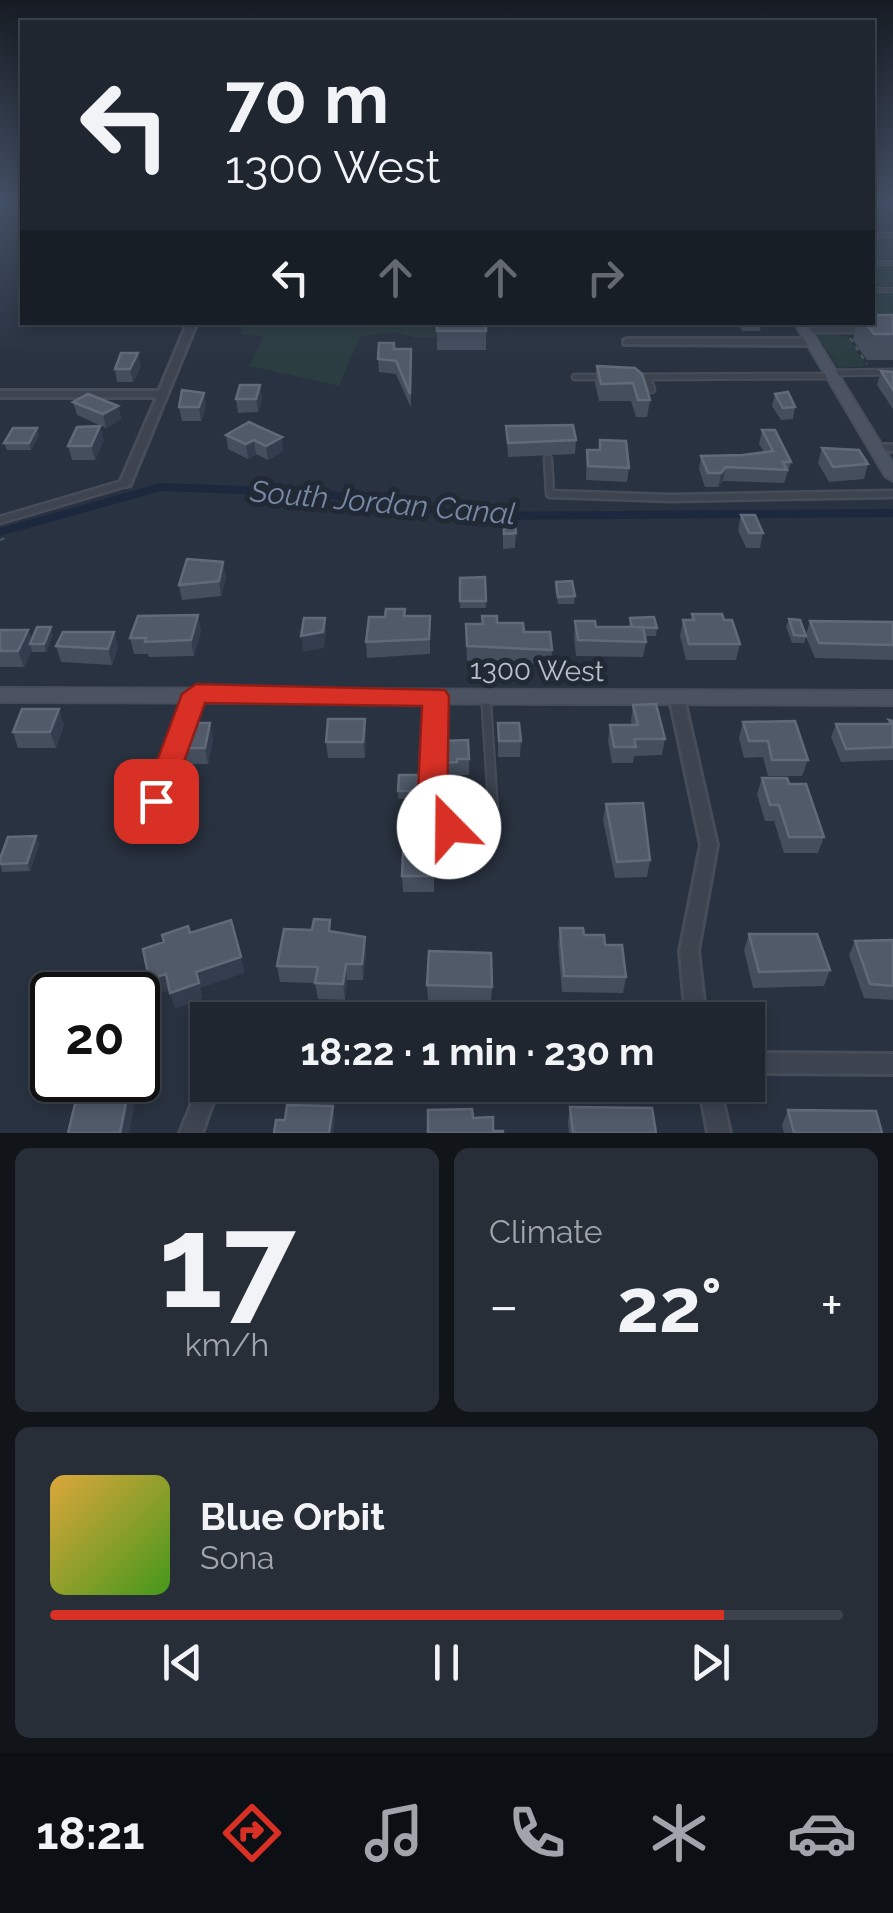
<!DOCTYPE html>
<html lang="en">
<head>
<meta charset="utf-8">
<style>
	:root { --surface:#1f2630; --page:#272e38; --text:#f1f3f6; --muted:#a1a5ab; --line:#3c434c; --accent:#d93025 }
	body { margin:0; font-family:Raleway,sans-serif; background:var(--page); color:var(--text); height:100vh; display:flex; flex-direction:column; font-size:38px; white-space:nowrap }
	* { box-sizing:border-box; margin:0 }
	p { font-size:32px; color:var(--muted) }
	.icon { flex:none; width:55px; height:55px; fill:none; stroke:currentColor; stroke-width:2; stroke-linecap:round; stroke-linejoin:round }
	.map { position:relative; height:1133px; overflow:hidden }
	.drawer { display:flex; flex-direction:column; gap:15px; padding:15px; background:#11151a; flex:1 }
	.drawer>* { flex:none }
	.hud { position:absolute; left:20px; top:20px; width:855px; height:305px; border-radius:0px; box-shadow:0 5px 15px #0003,0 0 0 2px var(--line); background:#1f2630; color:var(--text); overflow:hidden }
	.speed { position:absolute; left:30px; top:972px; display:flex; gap:20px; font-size:50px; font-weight:700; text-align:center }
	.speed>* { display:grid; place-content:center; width:130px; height:130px; border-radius:50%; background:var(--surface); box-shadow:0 5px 15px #0003,0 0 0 2px var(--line); line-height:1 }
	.speed .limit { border:5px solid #111; border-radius:15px; background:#fff; color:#111 }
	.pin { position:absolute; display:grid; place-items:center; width:85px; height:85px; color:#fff; margin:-42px; border-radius:20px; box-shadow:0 5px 15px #0006 }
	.me { position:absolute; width:110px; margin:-55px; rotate:338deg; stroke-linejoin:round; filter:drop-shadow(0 0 8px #0008) }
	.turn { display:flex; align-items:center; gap:35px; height:210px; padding:0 40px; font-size:45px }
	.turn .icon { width:130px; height:130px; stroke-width:2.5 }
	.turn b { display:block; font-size:70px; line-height:85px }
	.lanes { display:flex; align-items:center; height:95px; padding:0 40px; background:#0003; justify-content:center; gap:50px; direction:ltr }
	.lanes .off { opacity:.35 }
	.big { font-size:75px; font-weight:700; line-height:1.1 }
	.drawer .tile { flex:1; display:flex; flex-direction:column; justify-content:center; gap:15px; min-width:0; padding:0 35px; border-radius:15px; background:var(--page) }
	.drawer .dial { align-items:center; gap:0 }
	.dial b { font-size:130px; line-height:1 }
	.song { display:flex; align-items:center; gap:30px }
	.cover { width:120px; height:120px; border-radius:15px; background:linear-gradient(135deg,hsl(40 70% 55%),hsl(100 70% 35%)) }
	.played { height:10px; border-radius:5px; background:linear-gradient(90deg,var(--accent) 85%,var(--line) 85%) }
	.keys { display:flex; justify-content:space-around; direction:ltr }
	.heat { display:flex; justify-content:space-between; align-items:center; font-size:55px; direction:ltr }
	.drawer .tiles { flex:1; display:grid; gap:15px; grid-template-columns:1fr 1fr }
	.tile:last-child { grid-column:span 2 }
	.trip { position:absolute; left:190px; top:1002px; width:575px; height:100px; border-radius:0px; background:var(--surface); box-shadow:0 5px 15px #0003,0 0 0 2px var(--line); font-weight:700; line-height:100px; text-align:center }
	.dock { display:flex; height:160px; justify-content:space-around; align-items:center; background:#0c0f13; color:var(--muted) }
	.dock .icon { width:70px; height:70px }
	.dock .on { color:var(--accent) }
	.dock b { font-size:45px; color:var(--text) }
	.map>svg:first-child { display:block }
	.green { fill:#2b3d41 }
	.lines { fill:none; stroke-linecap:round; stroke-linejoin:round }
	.canal { fill:#1c283d; fill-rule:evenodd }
	.lane-far3-casing { stroke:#464d59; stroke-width:6 }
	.lane-far2-casing { stroke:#464d59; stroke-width:9 }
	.lane-far1-casing { stroke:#464d59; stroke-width:11 }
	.lane-casing { stroke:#464d59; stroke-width:12 }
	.street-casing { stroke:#464d59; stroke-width:6 }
	.secondary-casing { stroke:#464d59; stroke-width:4 }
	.path { stroke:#445659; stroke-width:2.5; stroke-dasharray:5 5; stroke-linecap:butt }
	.lane-far3 { stroke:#3d4450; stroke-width:4 }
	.lane-far2 { stroke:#3d4450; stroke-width:5 }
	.lane-far1 { stroke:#3d4450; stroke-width:6 }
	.lane { stroke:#3d4450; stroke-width:8 }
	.street { fill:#3d4450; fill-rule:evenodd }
	.secondary { fill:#4b5362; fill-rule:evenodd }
	.wall { fill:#444e5d }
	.shaded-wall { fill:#343d4d }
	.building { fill:#505a69; stroke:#616a78; stroke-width:2.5 }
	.route { fill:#d93025; stroke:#8d1f18; stroke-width:2.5 }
	.labels { text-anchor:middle; stroke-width:10; stroke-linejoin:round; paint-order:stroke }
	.street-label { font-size:28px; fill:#b9bfca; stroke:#212935 }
	.water-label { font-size:30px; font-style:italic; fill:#7688a5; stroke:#212935 }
</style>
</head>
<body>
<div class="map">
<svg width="893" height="1133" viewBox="0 0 893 1133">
	<rect width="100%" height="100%" fill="#293240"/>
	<!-- green -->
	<path class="green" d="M873 234H893V323H809L872 322Z
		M245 322 488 323 479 337 416 338 394 332 360 337 339 386 249 366 263 337 241 334Z
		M816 333 847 336 866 366 839 368Z"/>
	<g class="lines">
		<!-- canal -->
		<path class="canal" d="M161 483 319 489 470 512 893 509V517L470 520 319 497 161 491 0 536V528Z"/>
		<!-- lane-far3 casing -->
		<g class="lane-far3-casing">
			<path id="lane-far3" d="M872 235H893
				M872 263H893
				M872 290H893"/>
		</g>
		<!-- lane-far2 casing -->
		<g class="lane-far2-casing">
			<path id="lane-far2" d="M804 330H862
				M830 373 893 372
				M575 377H600
				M637 377 830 376
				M648 377 652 390"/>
		</g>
		<!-- lane-far1 casing -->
		<g class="lane-far1-casing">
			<path id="lane-far1" d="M548 459 550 494 671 498 893 494
				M0 520 126 483"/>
		</g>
		<!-- lane casing -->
		<g class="lane-casing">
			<path id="lane" d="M436 698 432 812C446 830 465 832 485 823L493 807 486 698
				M184 730 195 695
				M142 805 162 788 179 742"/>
		</g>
		<!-- street casing -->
		<g class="street-casing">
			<path id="street" d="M188 322H197L130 485 126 486 120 483 157 397H0V391H159Z
				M627 339H811L816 342 811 345 624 344V340Z
				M893 445V451H876L871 448 876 445Z
				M677 694 682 695 684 699 717 845 698 951 706 1020H686L680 951 701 845 670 699 672 695Z
				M748 1053 893 1054V1074L748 1073Z
				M208 1075V1085H219L202 1133H180L202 1078Z
				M699 1085H719L730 1133H708Z"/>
		</g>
		<!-- secondary casing -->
		<g class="secondary-casing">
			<path id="secondary" d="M794 322H806L893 463V481L885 476Z
				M0 688 893 691V705L0 702Z"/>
		</g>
		<!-- path -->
		<path class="path" d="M850 338 867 364
			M0 540 5 538"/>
		<!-- lane-far3 -->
		<use href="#lane-far3" class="lane-far3"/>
		<!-- lane-far2 -->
		<use href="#lane-far2" class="lane-far2"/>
		<!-- lane-far1 -->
		<use href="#lane-far1" class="lane-far1"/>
		<!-- lane -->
		<use href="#lane" class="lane"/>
		<!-- street -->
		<use href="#street" class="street"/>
		<!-- secondary -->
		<use href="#secondary" class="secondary"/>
	</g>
	<!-- wall -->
	<path class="wall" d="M872 202H893V211L872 203Z
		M893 315V360H867L853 340 857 322H872Z
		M437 322H486V350H437Z
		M738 322H762L760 331H742Z
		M394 349H411V408L396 374 379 372 378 359Z
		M141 366 133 382H117L115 369Z
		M597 366 635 368 650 400 647 417H636L631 401H599L595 383Z
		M881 371 893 372V409L877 385Z
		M260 385 262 399 258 412 238 413 236 399Z
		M204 393 206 407 201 421H182L179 407Z
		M775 394 795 407 793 419 781 420 772 406Z
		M73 402 118 406 121 419 106 428 77 415Z
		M249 422 283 451 268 460 256 454 248 459 228 449 226 435Z
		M506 426 576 440 575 454 508 457Z
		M762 430 791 462 784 483 723 481 718 487H705L699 469 701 456 743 455 764 452 759 444Z
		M39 435 31 450H7L4 443Z
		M104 440 95 460H72L68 446Z
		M600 440 629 468 627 482 586 480 587 450H599Z
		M822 448 868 464 864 479 829 482 818 463Z
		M741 515 763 533 760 548H746L738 530Z
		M503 517 516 533 515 548 503 549Z
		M226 577 221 596 182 600 179 585Z
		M485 577 486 608H460V578Z
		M556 582 575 596 574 604H558L555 589Z
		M692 614 724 620 740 644 736 660H686L680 636 683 620H691Z
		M430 616V654L367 658 366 642 385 617Z
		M630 618 657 628 656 636H645L646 642 643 657 576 656 574 637 575 621 596 627H629Z
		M789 619 806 635 810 621 893 622V660L815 658 806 637 804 643H792L786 627Z
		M497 623 524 632 552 650 551 664 467 661 466 624Z
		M0 630H28L32 640 53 635 46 652H32V650L24 667H0Z
		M201 631 194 656 149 657 148 654H134L130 638Z
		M114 632 118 647 112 665 61 662 56 646Z
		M633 705 665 739 662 755 634 756 633 763H612L608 741 610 725H632L631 721Z
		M59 709 64 725 56 748H18L13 732Z
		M365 719 366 735 365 758H328L326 742Z
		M889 720 893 721V760L841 762 831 737 836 724H888Z
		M743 722 808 760 802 776H768L763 757 744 758 739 738Z
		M210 723 213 739 208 764H180L177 748Z
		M498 723 521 741 520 757H498Z
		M441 741 469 759V775H457V779H441Z
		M399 775H418V799H398Z
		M762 778 789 784 824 837 818 853H784L774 821H765L757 794Z
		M606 804 650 860 647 877 615 878 603 820Z
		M435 833 434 892H403L402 876Z
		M36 836 39 844 30 871 2 872 0 859Z
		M560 928 584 935 605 945 626 977 623 993 562 992 558 944Z
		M332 931 366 953 363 980H347L345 1000 318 999 315 983 280 982 277 966Z
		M749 934 830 970 824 986 753 988 744 950Z
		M893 940V1000L864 998 849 955 855 941Z
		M427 985 492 987 491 1003 428 1001Z
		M570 1107 656 1133H569L568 1122Z
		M788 1110 882 1133H784L782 1125Z"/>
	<!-- shaded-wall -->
	<path class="shaded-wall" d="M138 353 141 366 133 382 130 369Z
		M260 385 262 399 258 412 256 399Z
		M204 393 206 407 201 421 199 407Z
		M118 406 121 419 106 428 103 414Z
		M100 426 104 440 95 460 91 446Z
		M37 428 39 435 31 450 29 443Z
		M282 437 283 451 268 460 266 446Z
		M254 440 256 454 248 459 246 444Z
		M726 467 723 481 718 487 721 473Z
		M223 562 226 577 221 596 219 581Z
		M198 615 201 631 194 656 191 640Z
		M325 618 326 634 324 648 303 652 301 636Z
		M51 627 53 635 46 652 44 644Z
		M28 630 33 644H30L32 650 24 667 18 651Z
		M114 632 118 647 112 665 108 649Z
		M59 709 64 725 56 748 50 732Z
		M365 719 366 735 365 758 363 742Z
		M210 723 213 739 208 764 205 748Z
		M36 836 39 844 30 871 27 863Z
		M365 937 366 953 363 980 362 964Z
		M241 957 245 973 200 988 196 972Z
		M346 964 347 980 345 1000 343 984Z
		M166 974 171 990 154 995 149 979Z
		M199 983 203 999 175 1009 170 993Z
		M155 1037 160 1053 131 1091 135 1103 129 1133H120L116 1088 122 1080H138V1059Z
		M333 1106 335 1121 333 1133H329Z"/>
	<!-- building -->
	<path class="building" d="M872 315H893V334H874L865 322H872Z
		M437 322H486V331H437Z
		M379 343H394V349H411L410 394 396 361 378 359Z
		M121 353H138L130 369H115Z
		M597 366 635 368 642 374 650 400H638L633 383 601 384Z
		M881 371 893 372V390Z
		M240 385H260L256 399H236Z
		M182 390 204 393 199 407H179Z
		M788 392 795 407 783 408 775 394Z
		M88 394 118 406 103 414 73 402Z
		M249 422 282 437 266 446 254 440 246 444 226 435Z
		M573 425 576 440 508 443 506 426Z
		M100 426 91 446H68L77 427Z
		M13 428H37L29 443H4Z
		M762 430H775L791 462H783L787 470 726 467 721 473H708L701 456 743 455 773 451Z
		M600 440 626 441 629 468 588 466 587 450H600Z
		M822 448 859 450 868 464 833 467Z
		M741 515H755L763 533H749Z
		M503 517H514L516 533 504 534Z
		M187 559 223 562 219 581 179 585Z
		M485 577 486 601H460V578Z
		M572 581 575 596 558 597 556 582Z
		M386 609H405L404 616H430L429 639 366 642 369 617H385Z
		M692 614H722L724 620H732L740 644H689L683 620H694Z
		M198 615 191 640 145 642 146 638H130L138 616Z
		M482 616H497V623H523L524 632H550L552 650 467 646 466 624H483Z
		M654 617 657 628 632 627 630 618Z
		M304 618H325L323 632 301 636Z
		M789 619 800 620 806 636 794 635Z
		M575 621H595L596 627H643L646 642 578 640Z
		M810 621 893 622V645L819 643Z
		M37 627H51L44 644H30Z
		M0 630H28L18 651H0Z
		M63 632H114L108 649 56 646Z
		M656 704 665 739H634L636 747H614L610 725H638L633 705Z
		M22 709H59L50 732H13Z
		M328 719H365L363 742H326Z
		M889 720 893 721V747L846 749 836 724H892Z
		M795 721 808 760H772L768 741H749L743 722Z
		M183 723H210L205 748H177Z
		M498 723H519L521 741H499Z
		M468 740 469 759H457V762L441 763V741Z
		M399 775H418V791H398Z
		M762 778H787L789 784H806L824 837H789L779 805H770Z
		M643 803 650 860 617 862 606 804Z
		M404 833H435L434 876H402Z
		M36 836 27 863 0 864V859L8 837Z
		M314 919 330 920 329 931 365 937 362 964H346L343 984 315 983 318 967 277 966 284 929 312 930Z
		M231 920 241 957 196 972 199 983 170 993 166 974 149 979 143 949 164 942 162 935 188 926 190 933Z
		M560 928H583L584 935H604L605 945H622L626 977 564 976Z
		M749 934H817L830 970 759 972Z
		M893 940V986L870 984 855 941Z
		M429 951 491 953 492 987 427 985Z
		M138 1026 155 1037 138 1059Z
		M90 1080H122L116 1088H129L120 1133H68L75 1104 86 1101Z
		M287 1105 333 1106 329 1133H274L276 1120H285Z
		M570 1107 652 1108 656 1133H573Z
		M472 1109 473 1118 493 1117V1131H503V1133H428V1110Z
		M788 1110 876 1111 882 1133H794Z"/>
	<!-- sky -->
	<linearGradient id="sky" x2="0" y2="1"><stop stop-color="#171c23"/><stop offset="0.56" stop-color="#434f64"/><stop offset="1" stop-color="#434f64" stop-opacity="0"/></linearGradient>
	<rect width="893" height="360" fill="url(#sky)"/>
	<!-- route -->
	<path class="route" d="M196 684 445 690 449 696 447 807 464 827 460 835C441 842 426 828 417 812L422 706 205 703 167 809H146L142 801 182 694Z"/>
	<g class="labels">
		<!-- street labels -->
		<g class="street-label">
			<text transform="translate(537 670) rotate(1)" y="10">1300 West</text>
		</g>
		<!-- water labels -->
		<g class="water-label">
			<text transform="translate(383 503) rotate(5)" y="10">South Jordan Canal</text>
		</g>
	</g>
</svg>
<div class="speed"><div class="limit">20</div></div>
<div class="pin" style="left:156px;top:801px;background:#d93025"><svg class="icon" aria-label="arrive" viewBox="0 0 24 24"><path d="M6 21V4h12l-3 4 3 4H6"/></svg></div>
<svg class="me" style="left:449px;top:827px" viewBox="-20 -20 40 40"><circle r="19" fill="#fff"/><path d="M0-13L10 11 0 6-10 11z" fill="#d93025"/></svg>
<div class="trip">18:22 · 1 min · 230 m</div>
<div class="hud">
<div class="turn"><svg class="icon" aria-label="left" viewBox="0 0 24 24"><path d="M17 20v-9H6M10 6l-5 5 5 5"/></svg><div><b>70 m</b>1300 West</div></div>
<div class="lanes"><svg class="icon" aria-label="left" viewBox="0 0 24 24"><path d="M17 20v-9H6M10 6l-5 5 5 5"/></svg><svg class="icon off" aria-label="ahead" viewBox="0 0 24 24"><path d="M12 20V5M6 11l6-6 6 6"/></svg><svg class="icon off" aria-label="ahead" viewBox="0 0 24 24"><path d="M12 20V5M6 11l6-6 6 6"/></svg><svg class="icon off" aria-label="right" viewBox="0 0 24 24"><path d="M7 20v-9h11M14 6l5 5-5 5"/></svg></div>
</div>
</div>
<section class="drawer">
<div class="tiles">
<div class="tile dial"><b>17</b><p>km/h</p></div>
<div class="tile"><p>Climate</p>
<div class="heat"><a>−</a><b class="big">22°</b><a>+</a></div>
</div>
<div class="tile">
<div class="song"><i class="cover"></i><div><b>Blue Orbit</b><p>Sona</p></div></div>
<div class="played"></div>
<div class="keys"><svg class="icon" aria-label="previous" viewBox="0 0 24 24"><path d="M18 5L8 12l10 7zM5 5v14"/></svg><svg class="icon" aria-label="pause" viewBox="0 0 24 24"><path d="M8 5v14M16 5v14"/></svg><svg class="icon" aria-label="next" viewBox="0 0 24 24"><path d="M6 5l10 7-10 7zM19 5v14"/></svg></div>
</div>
</div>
</section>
<nav class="dock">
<b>18:21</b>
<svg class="icon on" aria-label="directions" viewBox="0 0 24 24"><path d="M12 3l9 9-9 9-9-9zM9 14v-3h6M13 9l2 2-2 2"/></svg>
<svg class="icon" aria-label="music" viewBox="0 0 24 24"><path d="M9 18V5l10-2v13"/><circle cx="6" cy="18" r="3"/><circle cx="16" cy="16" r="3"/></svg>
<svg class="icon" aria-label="phone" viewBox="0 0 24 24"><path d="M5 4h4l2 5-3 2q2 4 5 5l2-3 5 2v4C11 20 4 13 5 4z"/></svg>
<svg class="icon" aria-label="climate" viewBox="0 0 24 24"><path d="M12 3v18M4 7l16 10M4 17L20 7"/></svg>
<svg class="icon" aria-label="car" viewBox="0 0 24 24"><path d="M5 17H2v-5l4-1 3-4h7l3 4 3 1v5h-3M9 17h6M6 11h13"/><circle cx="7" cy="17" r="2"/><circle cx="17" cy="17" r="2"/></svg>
</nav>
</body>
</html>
